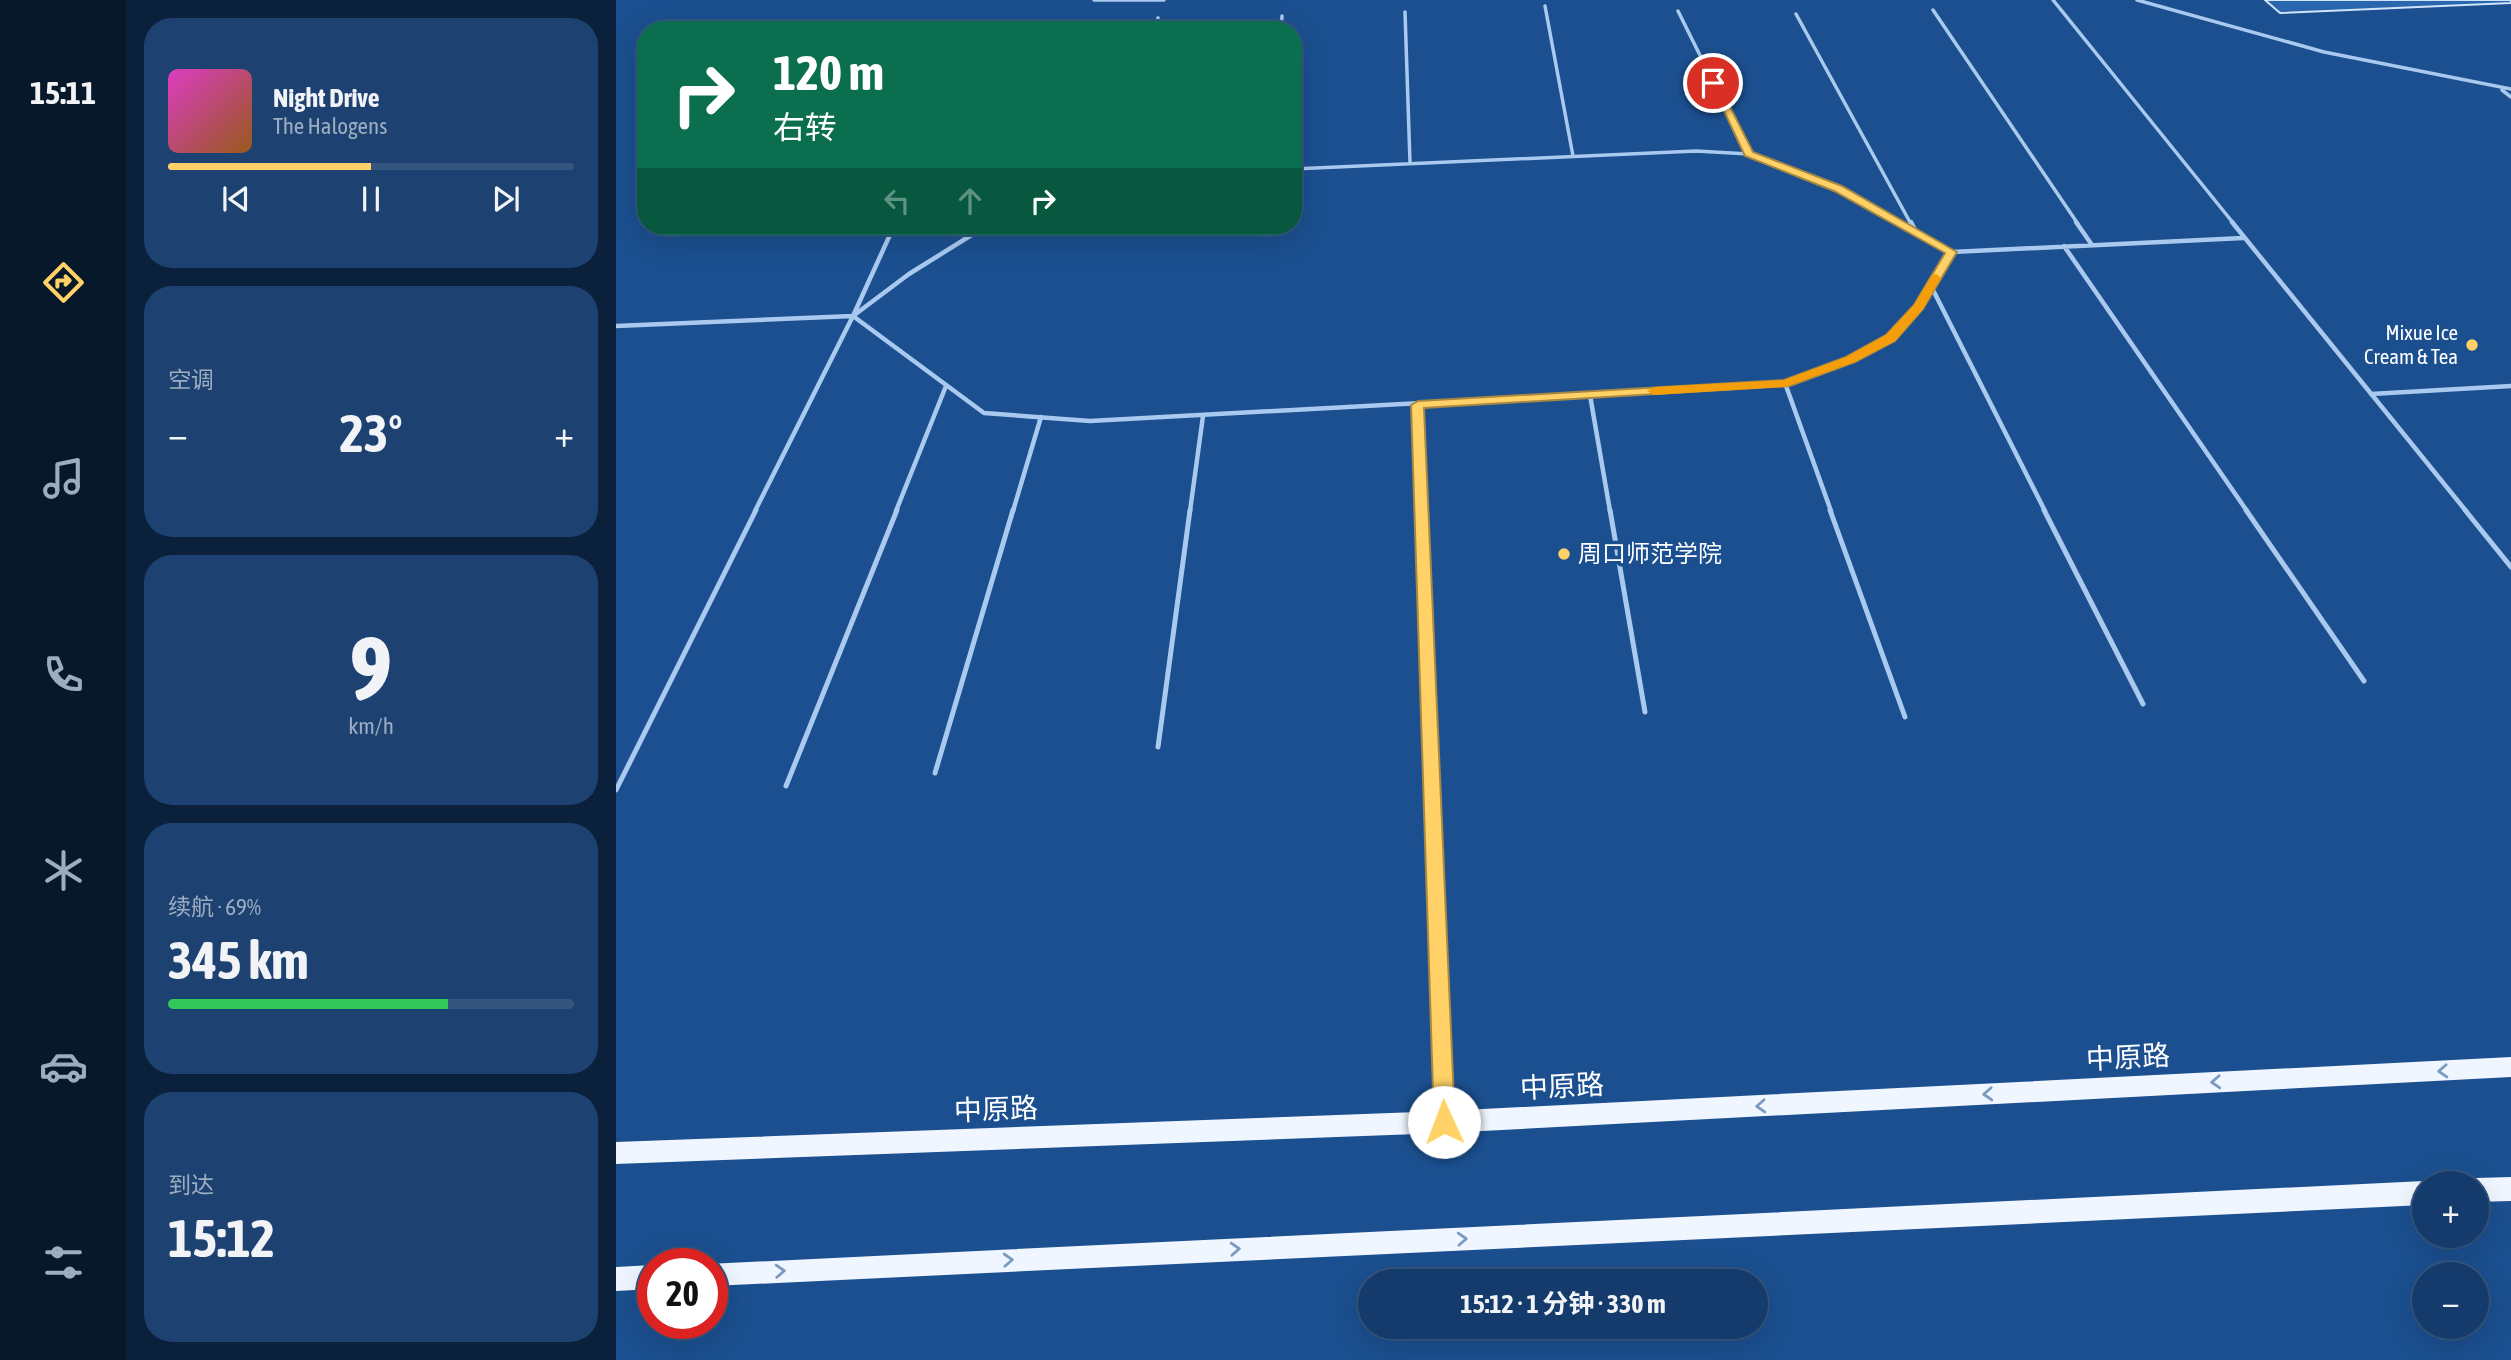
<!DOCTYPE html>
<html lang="zh">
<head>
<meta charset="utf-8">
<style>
	:root { --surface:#143b6b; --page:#1d4271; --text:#f1f3f6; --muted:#9dadc1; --line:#33557e; --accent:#ffd166 }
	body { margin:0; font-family:"Asap Condensed","Noto Sans SC",sans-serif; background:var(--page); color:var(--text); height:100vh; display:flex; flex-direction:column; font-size:26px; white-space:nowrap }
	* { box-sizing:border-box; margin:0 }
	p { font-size:23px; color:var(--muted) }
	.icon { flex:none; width:38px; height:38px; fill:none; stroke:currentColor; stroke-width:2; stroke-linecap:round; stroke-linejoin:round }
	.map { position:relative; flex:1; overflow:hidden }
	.panel { display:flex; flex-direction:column; gap:18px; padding:18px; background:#0b203b; width:490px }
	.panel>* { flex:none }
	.top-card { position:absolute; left:21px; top:21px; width:665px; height:214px; border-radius:28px; box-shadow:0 7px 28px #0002,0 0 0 2px var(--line); background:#0b6e4f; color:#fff; overflow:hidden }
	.controls { position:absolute; left:1796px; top:1171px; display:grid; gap:14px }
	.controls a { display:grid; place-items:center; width:77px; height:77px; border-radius:50%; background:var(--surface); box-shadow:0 7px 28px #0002,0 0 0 2px var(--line); font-size:35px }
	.speed { position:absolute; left:21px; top:1248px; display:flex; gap:14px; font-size:35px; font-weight:700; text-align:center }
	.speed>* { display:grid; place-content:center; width:91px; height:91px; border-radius:50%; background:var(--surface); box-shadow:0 7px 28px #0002,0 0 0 2px var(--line); line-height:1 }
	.speed .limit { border:10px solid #d22; background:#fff; color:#111 }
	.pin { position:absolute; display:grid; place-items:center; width:60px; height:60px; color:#fff; margin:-30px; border:4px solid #fff; border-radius:50%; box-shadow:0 2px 7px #0007 }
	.me { position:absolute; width:77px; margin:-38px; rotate:358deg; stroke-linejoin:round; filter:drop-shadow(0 0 5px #0008) }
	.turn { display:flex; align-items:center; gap:24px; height:147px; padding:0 21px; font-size:32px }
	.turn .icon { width:91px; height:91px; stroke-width:2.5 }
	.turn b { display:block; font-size:49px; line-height:60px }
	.lanes { display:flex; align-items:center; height:66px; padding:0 21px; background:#0003; justify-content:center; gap:35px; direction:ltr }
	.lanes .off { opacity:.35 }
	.big { font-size:52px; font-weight:700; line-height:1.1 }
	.panel .card { flex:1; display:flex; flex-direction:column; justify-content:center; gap:10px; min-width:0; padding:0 24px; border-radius:28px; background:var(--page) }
	.panel .dial { align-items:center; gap:0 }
	.dial b { font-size:91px; line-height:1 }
	.song { display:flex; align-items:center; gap:21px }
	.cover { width:84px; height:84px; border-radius:10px; background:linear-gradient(135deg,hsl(310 70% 55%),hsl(30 70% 35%)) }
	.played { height:7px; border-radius:4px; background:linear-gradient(90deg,var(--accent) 50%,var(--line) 50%) }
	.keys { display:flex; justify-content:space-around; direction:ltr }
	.heat { display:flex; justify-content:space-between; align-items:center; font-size:38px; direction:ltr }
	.charge { height:10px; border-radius:5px; background:linear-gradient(90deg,#34c759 69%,var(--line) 0) }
	.trip { position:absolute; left:742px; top:1269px; width:410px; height:70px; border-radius:35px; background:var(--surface); box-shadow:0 7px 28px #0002,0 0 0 2px var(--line); font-weight:700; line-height:70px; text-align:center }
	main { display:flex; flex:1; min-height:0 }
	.tabs { display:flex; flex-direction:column; width:126px; justify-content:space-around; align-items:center; background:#08182b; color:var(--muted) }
	.tabs .icon { width:49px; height:49px }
	.tabs .on { color:var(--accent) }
	.tabs b { font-size:32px; color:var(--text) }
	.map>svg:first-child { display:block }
	.building { fill:#2a66ad; stroke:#cfe3fa; stroke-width:2 }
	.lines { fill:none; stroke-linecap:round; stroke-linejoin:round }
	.lane-far3 { stroke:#a9c9ee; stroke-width:3.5 }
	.lane-far2 { stroke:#a9c9ee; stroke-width:4.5 }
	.lane-far1 { stroke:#a9c9ee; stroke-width:5 }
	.lane { stroke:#a9c9ee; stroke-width:7 }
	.primary { fill:#f0f6ff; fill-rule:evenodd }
	.oneway { stroke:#7b9ac1 }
	.route { fill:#ffd166; stroke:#a68842; stroke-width:2 }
	.slow { fill:#f59e0b }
	.poi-dot { fill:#ffd166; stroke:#1b4f8f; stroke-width:2.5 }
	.labels { text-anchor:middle; stroke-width:7; stroke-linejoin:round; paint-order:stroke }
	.far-poi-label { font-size:21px; fill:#fff; stroke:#1b4f8f; text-anchor:end }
	.poi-label { font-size:24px; fill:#fff; stroke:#1b4f8f; text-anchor:start }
	.near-street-label { font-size:28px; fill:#fff; stroke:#1b4f8f }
</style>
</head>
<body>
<main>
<nav class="tabs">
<b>15:11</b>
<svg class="icon on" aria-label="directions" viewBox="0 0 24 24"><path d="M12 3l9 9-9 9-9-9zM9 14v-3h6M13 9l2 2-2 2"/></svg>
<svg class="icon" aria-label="music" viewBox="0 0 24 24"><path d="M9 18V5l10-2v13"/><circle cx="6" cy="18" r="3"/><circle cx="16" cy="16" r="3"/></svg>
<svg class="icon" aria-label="phone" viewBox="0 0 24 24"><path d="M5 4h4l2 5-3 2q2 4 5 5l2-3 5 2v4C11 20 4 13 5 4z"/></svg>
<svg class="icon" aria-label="climate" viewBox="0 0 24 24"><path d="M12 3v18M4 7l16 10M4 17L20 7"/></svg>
<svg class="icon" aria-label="car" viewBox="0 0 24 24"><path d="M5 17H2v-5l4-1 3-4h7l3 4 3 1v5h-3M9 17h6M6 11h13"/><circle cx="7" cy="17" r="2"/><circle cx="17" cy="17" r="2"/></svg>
<svg class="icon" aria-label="filters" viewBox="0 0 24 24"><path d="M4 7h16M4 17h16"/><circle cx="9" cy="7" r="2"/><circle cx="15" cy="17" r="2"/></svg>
</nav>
<section class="panel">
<div class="card">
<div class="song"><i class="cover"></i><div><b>Night Drive</b><p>The Halogens</p></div></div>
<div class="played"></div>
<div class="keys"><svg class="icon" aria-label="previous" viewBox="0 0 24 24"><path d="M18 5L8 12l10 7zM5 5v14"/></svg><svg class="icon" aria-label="pause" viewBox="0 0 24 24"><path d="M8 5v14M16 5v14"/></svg><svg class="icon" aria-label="next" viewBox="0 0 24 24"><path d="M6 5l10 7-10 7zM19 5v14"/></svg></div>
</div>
<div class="card"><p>空调</p>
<div class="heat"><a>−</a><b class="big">23°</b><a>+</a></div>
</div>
<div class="card dial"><b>9</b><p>km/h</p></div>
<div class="card"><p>续航 · 69%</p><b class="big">345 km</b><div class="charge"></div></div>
<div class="card"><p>到达</p><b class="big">15:12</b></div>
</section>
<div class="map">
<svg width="1895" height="1360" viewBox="0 0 1895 1360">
	<rect width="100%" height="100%" fill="#1b4f8f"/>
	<!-- building -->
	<path class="building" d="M1649 0H1895V3L1664 13Z"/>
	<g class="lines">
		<!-- lane-far3 -->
		<path class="lane-far3" d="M478 0H548
			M1437 0 1618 224
			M1521 0 1708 52 1895 89
			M929 6 957 156
			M1317 10 1462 224
			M1062 11 1133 154
			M789 12 794 163
			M1180 14 1295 224
			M539 30 542 18
			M665 30 666 16
			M1886 90 1895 97
			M677 169 1080 151 1133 154 1222 189 1285 224"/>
		<!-- lane-far2 -->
		<path class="lane-far2" d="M1282 222 1336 252 1627 238
			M1295 222 1300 232
			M1460 222 1476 245
			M1616 222 1850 511
			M370 226 293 274 237 316 368 413 474 421 1169 383C1212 369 1262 356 1293 320 1310 300 1322 275 1336 252
			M1448 246 1631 511
			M1315 286 1429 511
			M0 326 237 316
			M1169 383 1215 511
			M1755 394 1895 386
			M974 395 994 511
			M801 405 805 511
			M139 511 237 316 278 226
			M280 511 330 386
			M397 511 425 417
			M574 511 587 416"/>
		<!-- lane-far1 -->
		<path class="lane-far1" d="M805 510 819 882
			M994 510 1029 712
			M1214 510 1289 717
			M1428 510 1527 704
			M1630 510 1748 681
			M1849 510 1895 567
			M542 747 574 510
			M319 773 397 510
			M170 786 281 510
			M0 790 140 510"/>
		<!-- lane -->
		<path class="lane" d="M819 881 828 1115"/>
		<!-- primary -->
		<path class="primary" d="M1895 1057V1077L828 1133 0 1164V1142L828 1111Z
			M1895 1177V1201L1860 1202V1183H1851L1860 1178Z
			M1808 1181 1812 1183H1808V1205L96 1286V1264H92Z
			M37 1265V1289L0 1291V1267Z"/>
	</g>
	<!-- one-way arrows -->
	<defs><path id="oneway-chevron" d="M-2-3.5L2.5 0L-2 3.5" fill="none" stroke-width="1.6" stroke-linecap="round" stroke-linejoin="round" transform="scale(1.75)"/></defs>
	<g class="oneway">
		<use href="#oneway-chevron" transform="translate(1827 1071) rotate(177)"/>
		<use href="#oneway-chevron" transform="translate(1600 1082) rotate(177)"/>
		<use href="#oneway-chevron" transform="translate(1372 1094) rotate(177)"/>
		<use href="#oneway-chevron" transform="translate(1145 1106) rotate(177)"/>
		<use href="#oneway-chevron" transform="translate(846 1239) rotate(-3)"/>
		<use href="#oneway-chevron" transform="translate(619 1249) rotate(-3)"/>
		<use href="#oneway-chevron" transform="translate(392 1260) rotate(-3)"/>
		<use href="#oneway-chevron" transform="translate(164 1271) rotate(-3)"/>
	</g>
	<!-- route -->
	<path class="route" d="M1094 81 1102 83 1137 152 1226 186 1341 252 1307 309 1279 341 1239 362 1174 386 808 408 839 1122 836 1129 828 1132 821 1129 818 1122 795 405 802 401 1168 380 1230 357 1270 335 1298 305 1329 253 1218 191 1129 156Z"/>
	<!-- slow -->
	<path class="slow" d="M1320 274 1325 278 1307 309 1279 341 1239 362 1169 387 1038 395 1031 391 1038 387 1168 380 1230 357 1270 335 1298 305 1316 275Z"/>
	<!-- markers -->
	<g class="poi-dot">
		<circle cx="1856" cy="345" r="7"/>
		<circle cx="948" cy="554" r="7"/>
	</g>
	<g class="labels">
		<!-- far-poi labels -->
		<g class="far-poi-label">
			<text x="1842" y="340">Mixue Ice<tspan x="1842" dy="24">Cream &amp; Tea</tspan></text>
		</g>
		<!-- poi labels -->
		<g class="poi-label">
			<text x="962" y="562">周口师范学院</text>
		</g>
		<!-- near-street labels -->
		<g class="near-street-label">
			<text transform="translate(1512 1057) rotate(-3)" y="10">中原路</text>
			<text transform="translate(946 1086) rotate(-3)" y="10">中原路</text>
			<text transform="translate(380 1109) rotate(-2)" y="10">中原路</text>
		</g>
	</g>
</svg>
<div class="controls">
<a>+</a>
<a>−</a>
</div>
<div class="speed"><div class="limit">20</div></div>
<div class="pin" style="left:1097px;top:83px;background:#d93025"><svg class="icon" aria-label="arrive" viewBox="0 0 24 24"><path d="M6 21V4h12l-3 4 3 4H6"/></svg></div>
<svg class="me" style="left:828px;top:1122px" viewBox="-20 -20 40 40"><circle r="19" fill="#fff"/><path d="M0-13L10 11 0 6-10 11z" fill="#ffd166"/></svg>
<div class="trip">15:12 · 1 分钟 · 330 m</div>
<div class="top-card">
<div class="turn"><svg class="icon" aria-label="right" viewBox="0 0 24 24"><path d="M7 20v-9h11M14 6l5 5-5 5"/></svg><div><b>120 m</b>右转</div></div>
<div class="lanes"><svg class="icon off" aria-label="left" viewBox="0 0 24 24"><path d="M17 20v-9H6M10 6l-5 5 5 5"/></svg><svg class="icon off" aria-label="ahead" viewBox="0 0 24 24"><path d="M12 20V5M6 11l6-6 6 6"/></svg><svg class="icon" aria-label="right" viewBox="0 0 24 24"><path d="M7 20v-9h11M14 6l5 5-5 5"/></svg></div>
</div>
</div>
</main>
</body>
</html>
